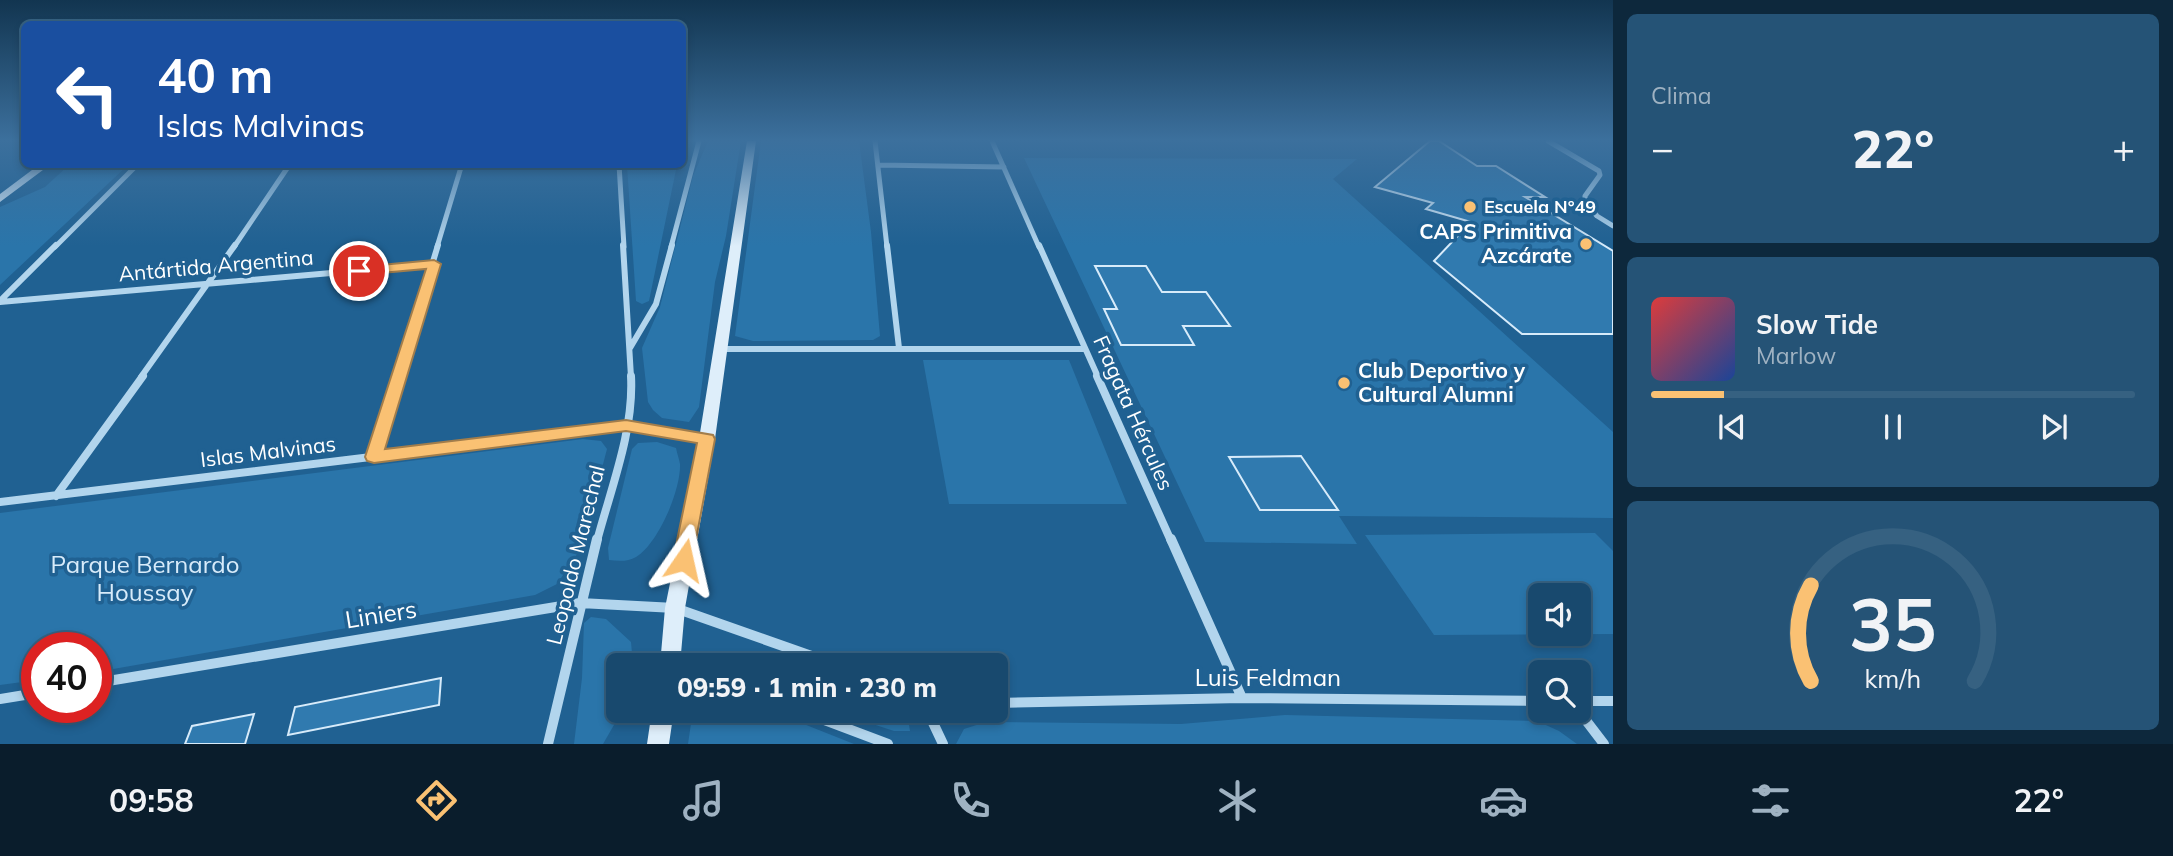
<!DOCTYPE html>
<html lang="es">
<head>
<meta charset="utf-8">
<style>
	:root { --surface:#18496e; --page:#255376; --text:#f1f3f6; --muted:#9fb2c2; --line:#366181; --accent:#fac173 }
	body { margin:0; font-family:Mulish,sans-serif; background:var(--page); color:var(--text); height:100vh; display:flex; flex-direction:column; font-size:26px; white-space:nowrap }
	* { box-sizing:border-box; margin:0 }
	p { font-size:23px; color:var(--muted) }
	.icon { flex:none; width:38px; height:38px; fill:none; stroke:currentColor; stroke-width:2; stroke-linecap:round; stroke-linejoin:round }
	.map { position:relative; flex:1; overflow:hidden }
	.details { display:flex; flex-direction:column; gap:14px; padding:14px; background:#0d283c; width:560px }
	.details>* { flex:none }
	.guide { position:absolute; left:21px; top:21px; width:665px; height:147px; border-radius:10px; box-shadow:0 4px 10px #0003,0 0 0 2px var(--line); background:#1a4fa0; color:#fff; overflow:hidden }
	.buttons { position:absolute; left:1528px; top:583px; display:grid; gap:14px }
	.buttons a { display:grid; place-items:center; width:63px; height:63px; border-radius:10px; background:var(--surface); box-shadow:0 4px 10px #0003,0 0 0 2px var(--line); font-size:35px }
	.speed { position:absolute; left:21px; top:632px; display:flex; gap:14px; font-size:35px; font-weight:700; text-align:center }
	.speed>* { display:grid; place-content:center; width:91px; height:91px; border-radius:50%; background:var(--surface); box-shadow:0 4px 10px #0003,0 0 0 2px var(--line); line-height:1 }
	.speed .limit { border:10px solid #d22; background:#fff; color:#111 }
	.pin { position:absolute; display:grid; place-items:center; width:60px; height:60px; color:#fff; margin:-30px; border:4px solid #fff; border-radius:50%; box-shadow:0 2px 7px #0007 }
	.me { position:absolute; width:77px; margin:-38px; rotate:11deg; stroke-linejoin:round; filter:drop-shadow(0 0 5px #0008) }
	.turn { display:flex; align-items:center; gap:24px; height:147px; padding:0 21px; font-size:32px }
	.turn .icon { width:91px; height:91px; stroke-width:2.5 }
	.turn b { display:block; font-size:49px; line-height:60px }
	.big { font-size:52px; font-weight:800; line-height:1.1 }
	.details .tile { flex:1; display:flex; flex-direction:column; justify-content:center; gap:10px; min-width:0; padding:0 24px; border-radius:10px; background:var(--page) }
	.details .dial { align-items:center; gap:0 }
	.dial svg { height:182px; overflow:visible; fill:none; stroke:var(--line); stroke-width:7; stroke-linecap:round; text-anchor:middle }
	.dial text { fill:var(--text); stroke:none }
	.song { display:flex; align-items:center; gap:21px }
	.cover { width:84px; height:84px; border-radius:10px; background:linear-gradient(135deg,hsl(0 70% 55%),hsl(220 70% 35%)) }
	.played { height:7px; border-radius:4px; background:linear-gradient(90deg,var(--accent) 15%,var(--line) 15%) }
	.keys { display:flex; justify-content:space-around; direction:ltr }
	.heat { display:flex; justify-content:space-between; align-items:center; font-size:38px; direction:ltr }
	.trip { position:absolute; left:606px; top:653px; width:402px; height:70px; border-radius:10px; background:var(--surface); box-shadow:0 4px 10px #0003,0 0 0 2px var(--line); font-weight:800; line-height:70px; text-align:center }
	.menu { display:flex; height:112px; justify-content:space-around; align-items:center; background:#0a1d2c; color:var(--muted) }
	.menu .icon { width:49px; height:49px }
	.menu .current { color:var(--accent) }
	.menu b { font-size:32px; color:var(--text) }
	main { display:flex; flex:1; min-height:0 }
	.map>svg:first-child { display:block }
	.green { fill:#2a75aa; fill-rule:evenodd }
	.building { fill:#307aaf; stroke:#d7ebfa; stroke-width:2 }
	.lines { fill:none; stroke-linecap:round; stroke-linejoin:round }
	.street-far3 { stroke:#b2d5ed; stroke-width:5 }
	.street-far2 { stroke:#b2d5ed; stroke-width:6 }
	.street-far1 { stroke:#b2d5ed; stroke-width:8 }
	.street { stroke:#b2d5ed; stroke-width:10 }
	.secondary { fill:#deeefa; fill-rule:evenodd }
	.route { fill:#fac173; stroke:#a27d4b; stroke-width:2 }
	.poi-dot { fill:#fac173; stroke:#206192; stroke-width:2.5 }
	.labels { text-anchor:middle; stroke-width:7; stroke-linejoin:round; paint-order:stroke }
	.far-poi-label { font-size:18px; font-weight:bold; fill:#fff; stroke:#206192; text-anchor:start }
	.poi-label { font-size:21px; font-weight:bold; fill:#fff; stroke:#206192; text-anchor:end }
	.street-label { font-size:21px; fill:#fff; stroke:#206192 }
	.near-park-label { font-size:24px; fill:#d7ebfa; stroke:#206192 }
	.near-street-label { font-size:24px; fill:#fff; stroke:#206192 }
</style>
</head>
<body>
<main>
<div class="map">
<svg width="1613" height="744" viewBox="0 0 1613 744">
	<rect width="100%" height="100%" fill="#206192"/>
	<!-- green -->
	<path class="green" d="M708 141H741L726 236 715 282 699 407 689 422 662 418 653 410 648 402 642 348 660 307 693 176Z
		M761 141H859L871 232 880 336 873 340 753 341 735 336Z
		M1024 158 1357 159 1333 179 1613 432V518L1339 516 1357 544 1205 542Z
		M69 165H128L0 285V207L45 187Z
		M627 165H677L649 301 642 304 636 301Z
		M923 360H1069L1127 504H949Z
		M583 439 601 441 607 449 581 548 557 584 535 595 96 672V648H37V680L0 685V513Z
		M657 442 676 448C677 453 679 459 680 464 681 490 658 544 636 557 628 562 618 561 609 560L608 548 632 449 638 443Z
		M1595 533 1613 551V634L1434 635 1365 535ZM1540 595H1578V634H1540Z
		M591 617 606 619 631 642 633 665H618V710L622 711 603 744H574L582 678 584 623Z
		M693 710 771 711 854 744H688Z
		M833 711H894L908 719 910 731H894Z
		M1285 715 1537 721 1559 731 1577 744H956L964 729 986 722 1181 724Z"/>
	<!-- building -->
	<path class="building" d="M1430 141H1439L1477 166H1496L1545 197H1525L1613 251V334H1522L1434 261 1471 222 1426 209 1433 203 1375 187Z
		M1095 266H1146L1162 292H1206L1230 326H1183L1194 345H1121L1104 309H1117Z
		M1301 456 1338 510H1260L1229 457Z
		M441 678 439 705 288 735 295 707Z
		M254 714 245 744H185L192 726Z"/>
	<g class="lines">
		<!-- street-far3 -->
		<path class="street-far3" d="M875 141 887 247
			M992 141 1039 247
			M1548 141 1599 171 1600 175 1585 196V202L1597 216 1613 226
			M619 164 624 247
			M879 165 1004 167
			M55 247 138 164
			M234 247 290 164
			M437 247 462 164
			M671 247 699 141"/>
		<!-- street-far2 -->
		<path class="street-far2" d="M623 245 631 377
			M887 245 899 348
			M1039 245 1098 377
			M0 301 56 245
			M0 302 434 264
			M630 348 656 304 672 245
			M721 349H1085
			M141 377 235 245
			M398 377 438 245"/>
		<!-- street-far1 -->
		<path class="street-far1" d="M1097 376 1171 541
			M374 457 398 376
			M56 496 143 376
			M0 502 626 426 706 439
			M597 541C611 488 634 431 631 376"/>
		<!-- street -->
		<path class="street" d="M1171 539 1242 698
			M96 683 580 603 675 608 837 665
			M0 699 37 693
			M1578 701H1613
			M996 703 1242 698 1540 701
			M798 710 888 744
			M927 710 943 744
			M1578 710 1604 744
			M548 744 597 539"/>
		<!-- secondary -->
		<path class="secondary" d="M747 141H756L715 439 685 608 680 665H660L665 608 699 439Z
			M40 164H51L0 202V194Z
			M652 710H674L669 744H647Z"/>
	</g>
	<!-- sky -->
	<linearGradient id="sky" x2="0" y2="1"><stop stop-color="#123550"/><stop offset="0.57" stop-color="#3c709d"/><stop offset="1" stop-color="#3c709d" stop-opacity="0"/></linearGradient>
	<rect width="1613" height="246" fill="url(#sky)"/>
	<!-- route -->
	<path class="route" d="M434 260 441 264 385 449 626 420 713 435 715 439 691 566 684 568 676 566 673 560 697 443 626 431 374 463 367 461 365 457 426 269 359 275 352 271 359 267Z"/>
	<!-- markers -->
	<g class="poi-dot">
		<circle cx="1470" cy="207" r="7"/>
		<circle cx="1586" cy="244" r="7"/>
		<circle cx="1344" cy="383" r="7"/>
	</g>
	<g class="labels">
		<!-- far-poi labels -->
		<g class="far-poi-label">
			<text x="1484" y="213">Escuela N°49</text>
		</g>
		<!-- poi labels -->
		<g class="poi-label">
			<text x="1572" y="239">CAPS Primitiva<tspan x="1572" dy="24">Azcárate</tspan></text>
			<text x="1358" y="378" text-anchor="start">Club Deportivo y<tspan x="1358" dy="24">Cultural Alumni</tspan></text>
		</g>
		<!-- street labels -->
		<g class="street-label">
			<text transform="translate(216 266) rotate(-5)" y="7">Antártida Argentina</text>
			<text transform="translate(1133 413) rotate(66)" y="7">Fragata Hércules</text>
			<text transform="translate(268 452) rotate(-7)" y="7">Islas Malvinas</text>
			<text transform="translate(576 555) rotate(-76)" y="7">Leopoldo Marechal</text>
		</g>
		<!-- near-park labels -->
		<g class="near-park-label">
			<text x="145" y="573">Parque Bernardo<tspan x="145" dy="28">Houssay</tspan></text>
		</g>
		<!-- near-street labels -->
		<g class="near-street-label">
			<text transform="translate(381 615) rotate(-9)" y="8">Liniers</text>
			<text x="1268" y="686">Luis Feldman</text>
		</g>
	</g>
</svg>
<div class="buttons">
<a><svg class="icon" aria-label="sound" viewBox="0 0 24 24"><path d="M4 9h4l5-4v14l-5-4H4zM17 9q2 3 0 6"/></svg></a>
<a><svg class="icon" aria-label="search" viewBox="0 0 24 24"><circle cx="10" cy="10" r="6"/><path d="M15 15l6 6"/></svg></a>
</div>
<div class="speed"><div class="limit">40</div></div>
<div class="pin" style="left:359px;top:271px;background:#d93025"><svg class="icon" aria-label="arrive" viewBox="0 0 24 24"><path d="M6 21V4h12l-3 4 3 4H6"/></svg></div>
<svg class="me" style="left:684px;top:560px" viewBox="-20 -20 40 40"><path d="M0-17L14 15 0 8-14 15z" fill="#fac173" stroke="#fff" stroke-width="4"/></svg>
<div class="trip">09:59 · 1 min · 230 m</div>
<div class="guide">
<div class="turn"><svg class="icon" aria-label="left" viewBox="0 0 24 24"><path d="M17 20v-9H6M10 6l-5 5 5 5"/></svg><div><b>40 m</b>Islas Malvinas</div></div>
</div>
</div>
<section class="details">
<div class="tile"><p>Clima</p>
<div class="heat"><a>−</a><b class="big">22°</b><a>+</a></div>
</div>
<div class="tile">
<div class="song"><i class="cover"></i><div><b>Slow Tide</b><p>Marlow</p></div></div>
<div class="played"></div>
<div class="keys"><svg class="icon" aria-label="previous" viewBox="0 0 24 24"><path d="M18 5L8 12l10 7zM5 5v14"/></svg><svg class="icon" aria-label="pause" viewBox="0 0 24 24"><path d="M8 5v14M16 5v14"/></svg><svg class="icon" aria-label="next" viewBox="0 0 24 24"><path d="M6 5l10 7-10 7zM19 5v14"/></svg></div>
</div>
<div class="tile dial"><svg viewBox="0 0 100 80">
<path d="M14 69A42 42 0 1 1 86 69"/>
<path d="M14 69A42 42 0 0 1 14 27" stroke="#fac173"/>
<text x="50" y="56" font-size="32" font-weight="700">35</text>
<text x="50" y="72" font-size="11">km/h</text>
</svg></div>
</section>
</main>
<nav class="menu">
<b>09:58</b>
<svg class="icon current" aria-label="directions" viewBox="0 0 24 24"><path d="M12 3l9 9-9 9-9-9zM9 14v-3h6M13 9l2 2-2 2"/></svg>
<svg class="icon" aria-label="music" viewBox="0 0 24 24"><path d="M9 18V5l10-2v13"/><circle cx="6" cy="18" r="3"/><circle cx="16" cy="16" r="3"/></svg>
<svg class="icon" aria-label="phone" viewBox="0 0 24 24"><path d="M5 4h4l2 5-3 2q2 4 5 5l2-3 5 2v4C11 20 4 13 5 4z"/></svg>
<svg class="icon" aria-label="climate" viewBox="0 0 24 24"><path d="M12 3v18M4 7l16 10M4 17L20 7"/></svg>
<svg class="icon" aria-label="car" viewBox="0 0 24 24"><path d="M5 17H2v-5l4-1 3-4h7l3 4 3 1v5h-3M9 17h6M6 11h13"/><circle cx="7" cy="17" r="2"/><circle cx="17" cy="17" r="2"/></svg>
<svg class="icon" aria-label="filters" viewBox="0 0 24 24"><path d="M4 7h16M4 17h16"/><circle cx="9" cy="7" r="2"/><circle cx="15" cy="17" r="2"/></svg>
<b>22°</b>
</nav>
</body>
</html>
